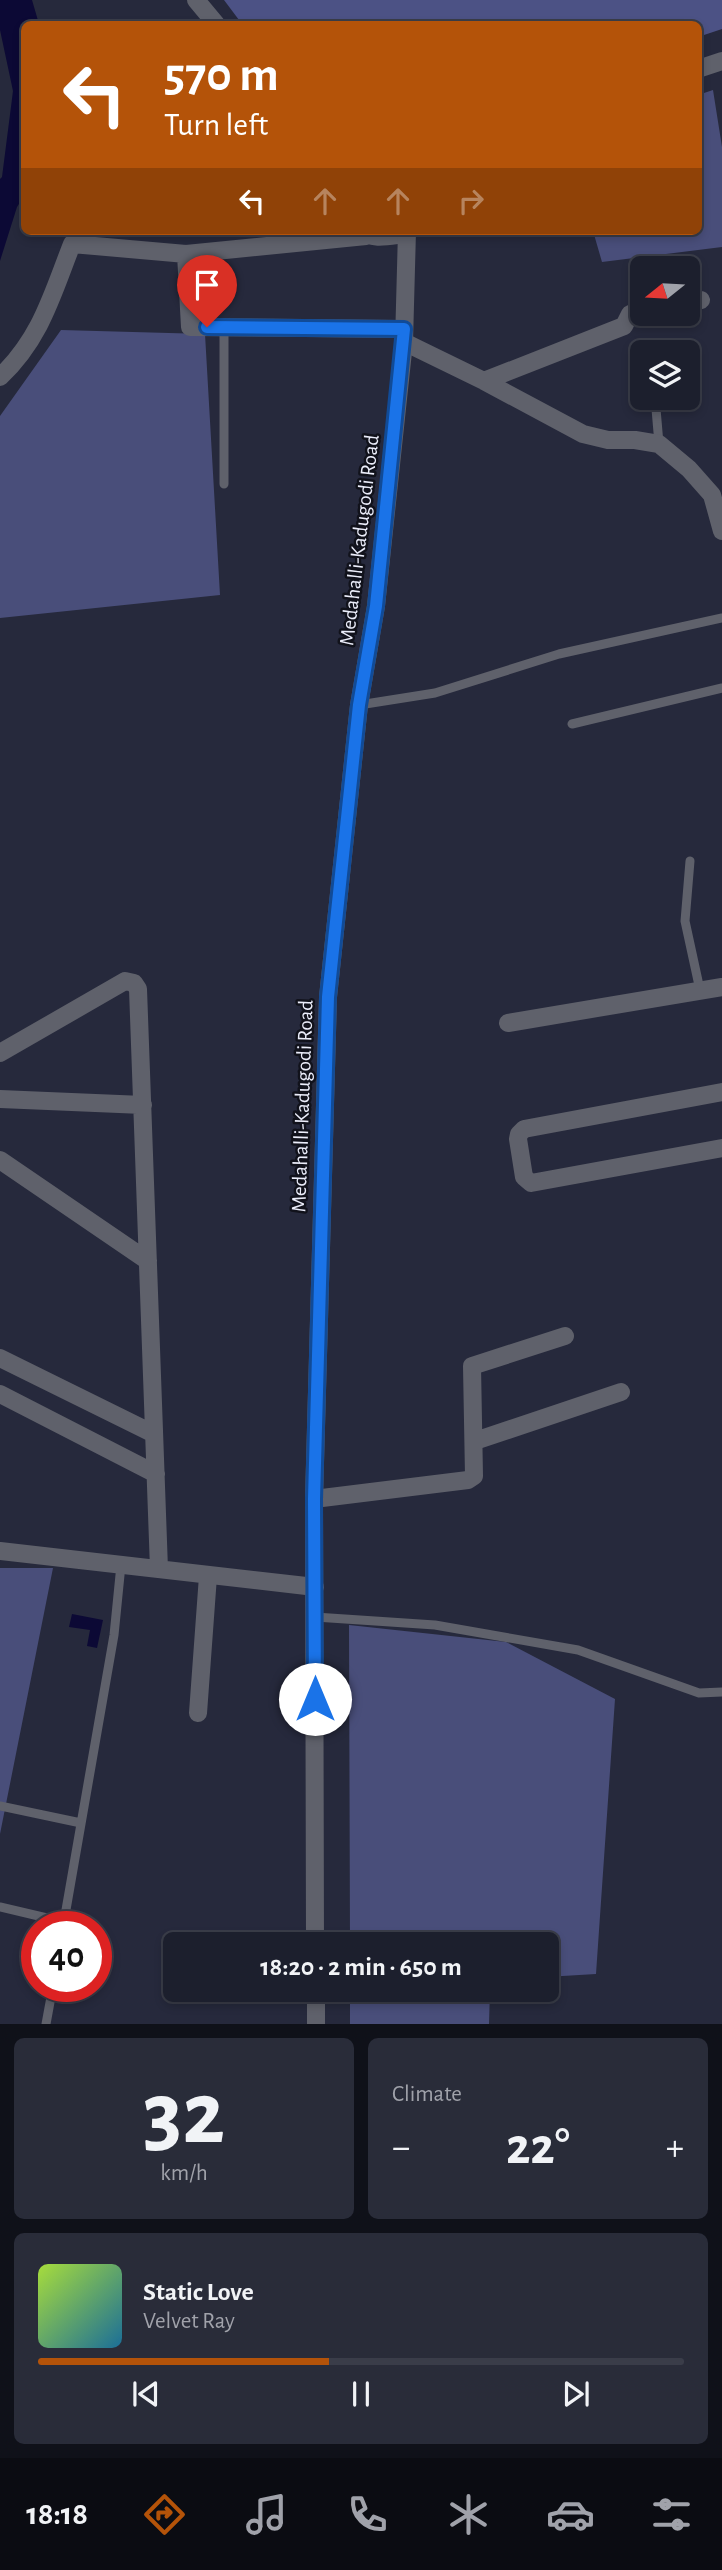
<!DOCTYPE html>
<html lang="en">
<head>
<meta charset="utf-8">
<style>
	:root { --surface:#1c1f2d; --page:#292c39; --text:#f1f3f6; --muted:#a0a2aa; --line:#3a3d49; --accent:#b45309 }
	body { margin:0; font-family:"Alegreya Sans",sans-serif; background:var(--page); color:var(--text); height:100vh; display:flex; flex-direction:column; font-size:26px; white-space:nowrap }
	* { box-sizing:border-box; margin:0 }
	p { font-size:23px; color:var(--muted) }
	.icon { flex:none; width:38px; height:38px; fill:none; stroke:currentColor; stroke-width:2; stroke-linecap:round; stroke-linejoin:round }
	.map { position:relative; height:2024px; overflow:hidden }
	.details { display:flex; flex-direction:column; gap:14px; padding:14px; background:#0f1119; flex:1 }
	.details>* { flex:none }
	.guide { position:absolute; left:21px; top:21px; width:681px; height:214px; border-radius:10px; box-shadow:0 4px 10px #0003,0 0 0 2px var(--line); background:#b45309; color:#fff; overflow:hidden }
	.needle { width:46px; rotate:252deg }
	.fabs { position:absolute; left:630px; top:256px; display:grid; gap:14px }
	.fabs a { display:grid; place-items:center; width:70px; height:70px; border-radius:10px; background:var(--surface); box-shadow:0 4px 10px #0003,0 0 0 2px var(--line); font-size:35px }
	.speed { position:absolute; left:21px; top:1911px; display:flex; gap:14px; font-size:35px; font-weight:700; text-align:center }
	.speed>* { display:grid; place-content:center; width:91px; height:91px; border-radius:50%; background:var(--surface); box-shadow:0 4px 10px #0003,0 0 0 2px var(--line); line-height:1 }
	.speed .limit { border:10px solid #d22; background:#fff; color:#111 }
	.pin { position:absolute; display:grid; place-items:center; width:60px; height:60px; color:#fff; margin:-72px -30px; border-radius:50% 50% 50% 0; rotate:-45deg; box-shadow:0 0 7px #0007 }
	.pin .icon { rotate:45deg }
	.me { position:absolute; width:77px; margin:-38px; rotate:0deg; stroke-linejoin:round; filter:drop-shadow(0 0 5px #0008) }
	.turn { display:flex; align-items:center; gap:24px; height:147px; padding:0 28px; font-size:32px }
	.turn .icon { width:91px; height:91px; stroke-width:2.5 }
	.turn b { display:block; font-size:49px; line-height:60px }
	.lanes { display:flex; align-items:center; height:66px; padding:0 28px; background:#0003; justify-content:center; gap:35px; direction:ltr }
	.lanes .off { opacity:.35 }
	.big { font-size:52px; font-weight:700; line-height:1.1 }
	.details .widget { flex:1; display:flex; flex-direction:column; justify-content:center; gap:10px; min-width:0; padding:0 24px; border-radius:10px; background:var(--page) }
	.details .dial { align-items:center; gap:0 }
	.dial b { font-size:91px; line-height:1 }
	.song { display:flex; align-items:center; gap:21px }
	.cover { width:84px; height:84px; border-radius:10px; background:linear-gradient(135deg,hsl(80 70% 55%),hsl(200 70% 35%)) }
	.played { height:7px; border-radius:4px; background:linear-gradient(90deg,var(--accent) 45%,var(--line) 45%) }
	.keys { display:flex; justify-content:space-around; direction:ltr }
	.heat { display:flex; justify-content:space-between; align-items:center; font-size:38px; direction:ltr }
	.details .tiles { flex:1; display:grid; gap:14px; grid-template-columns:1fr 1fr }
	.widget:last-child { grid-column:span 2 }
	.trip { position:absolute; left:163px; top:1932px; width:396px; height:70px; border-radius:10px; background:var(--surface); box-shadow:0 4px 10px #0003,0 0 0 2px var(--line); font-weight:700; line-height:70px; text-align:center }
	.dock { display:flex; height:112px; justify-content:space-around; align-items:center; background:#0b0c12; color:var(--muted) }
	.dock .icon { width:49px; height:49px }
	.dock .selected { color:var(--accent) }
	.dock b { font-size:32px; color:var(--text) }
	.map>svg:first-child { display:block }
	.green { fill:#494e7a }
	.forest { fill:#4c5285 }
	.water { fill:#0c0935 }
	.lines { fill:none; stroke-linecap:round; stroke-linejoin:round }
	.service { stroke:#5f616b; stroke-width:9 }
	.minor { stroke:#5f616b; stroke-width:18 }
	.tertiary { stroke:#5f616b; stroke-width:18 }
	.route-casing { stroke:#114b97; stroke-width:18 }
	.route { stroke:#1a73e8; stroke-width:12 }
	.labels { text-anchor:middle; stroke-width:5; stroke-linejoin:round; paint-order:stroke }
	.street-label { font-size:21px; fill:#ebedfa; stroke:#11121b }
</style>
</head>
<body>
<div class="map">
<svg width="722" height="2024" viewBox="0 0 722 2024">
	<rect width="100%" height="100%" fill="#26293c"/>
	<!-- green -->
	<path class="green" d="M713 90 722 147V247L602 262 593 231H698V95Z
		M61 330 205 334 220 595 0 618V416Z
		M0 1568H53L0 1834Z
		M349 1625 506 1642 615 1699 596 1974 546 1977V1944H350Z
		M350 1990H490L489 2024H350Z"/>
	<!-- forest -->
	<path class="forest" d="M224 0H722V29L698 37V24H242Z"/>
	<!-- water -->
	<path class="water" d="M0 0H32L39 24H24V196L17 207 0 261V179L2 177 13 91 0 30Z
		M72 1614 103 1620 97 1648 87 1646 90 1630 69 1627Z"/>
	<g class="lines">
		<!-- service -->
		<path class="service" d="M224 327V484
			M655 397 659 444
			M359 705 435 693 559 654 722 618
			M572 724 722 688
			M690 861 685 921 700 990
			M315 1617 435 1625 578 1650 699 1693 722 1692
			M0 1806 81 1823
			M0 1907 64 1922
			M63 1927 114 1635 121 1565
			M46 2024 53 1986"/>
		<!-- minor -->
		<path class="minor" d="M196 0 216 24
			M362 231C372 241 393 235 407 234
			M186 254 190 327 404 329
			M688 302 701 300
			M404 342 484 381 583 434 608 440H635L659 444 689 469 712 495 722 531
			M0 377C41 338 52 295 72 244L186 254 366 236
			M484 381 624 326 630 314 642 310
			M508 1023 722 987
			M0 1053 125 981 134 983 138 989 159 1569
			M722 1092 524 1129 519 1134 518 1139 524 1177 531 1183 722 1148
			M0 1099 143 1105
			M0 1160 148 1261
			M0 1358 154 1434
			M0 1394 156 1474
			M475 1441 621 1392
			M314 1499 468 1480 474 1476 472 1366 565 1336
			M0 1551 315 1587
			M198 1713 208 1576"/>
		<!-- tertiary -->
		<path class="tertiary" d="M698 69 722 61
			M315 1944 314 1499 328 997 359 705 376 606 404 342 407 231
			M316 1990V2024"/>
	</g>
	<g class="lines">
		<!-- route casing -->
		<g class="route-casing">
			<path id="route" d="M207 327 404 329 376 606 359 705 328 997 314 1499 315 1699"/>
		</g>
		<!-- route -->
		<use href="#route" class="route"/>
	</g>
	<g class="labels">
		<!-- street labels -->
		<g class="street-label">
			<text transform="translate(359 540) rotate(-83)" y="7">Medahalli-Kadugodi Road</text>
			<text transform="translate(302 1106) rotate(-88)" y="7">Medahalli-Kadugodi Road</text>
		</g>
	</g>
</svg>
<div class="fabs">
<a><svg class="needle" viewBox="-14 -14 28 28"><path d="M0-13l5 13h-10z" fill="#e53935"/><path d="M0 13l5-13h-10z" fill="#a0a2aa"/></svg></a>
<a><svg class="icon" aria-label="layers" viewBox="0 0 24 24"><path d="M12 4l9 5-9 5-9-5zM3 14l9 5 9-5"/></svg></a>
</div>
<div class="speed"><div class="limit">40</div></div>
<div class="pin" style="left:207px;top:327px;background:#d93025"><svg class="icon" aria-label="arrive" viewBox="0 0 24 24"><path d="M6 21V4h12l-3 4 3 4H6"/></svg></div>
<svg class="me" style="left:315px;top:1699px" viewBox="-20 -20 40 40"><circle r="19" fill="#fff"/><path d="M0-13L10 11 0 6-10 11z" fill="#1a73e8"/></svg>
<div class="trip">18:20 · 2 min · 650 m</div>
<div class="guide">
<div class="turn"><svg class="icon" aria-label="left" viewBox="0 0 24 24"><path d="M17 20v-9H6M10 6l-5 5 5 5"/></svg><div><b>570 m</b>Turn left</div></div>
<div class="lanes"><svg class="icon" aria-label="left" viewBox="0 0 24 24"><path d="M17 20v-9H6M10 6l-5 5 5 5"/></svg><svg class="icon off" aria-label="ahead" viewBox="0 0 24 24"><path d="M12 20V5M6 11l6-6 6 6"/></svg><svg class="icon off" aria-label="ahead" viewBox="0 0 24 24"><path d="M12 20V5M6 11l6-6 6 6"/></svg><svg class="icon off" aria-label="right" viewBox="0 0 24 24"><path d="M7 20v-9h11M14 6l5 5-5 5"/></svg></div>
</div>
</div>
<section class="details">
<div class="tiles">
<div class="widget dial"><b>32</b><p>km/h</p></div>
<div class="widget"><p>Climate</p>
<div class="heat"><a>−</a><b class="big">22°</b><a>+</a></div>
</div>
<div class="widget">
<div class="song"><i class="cover"></i><div><b>Static Love</b><p>Velvet Ray</p></div></div>
<div class="played"></div>
<div class="keys"><svg class="icon" aria-label="previous" viewBox="0 0 24 24"><path d="M18 5L8 12l10 7zM5 5v14"/></svg><svg class="icon" aria-label="pause" viewBox="0 0 24 24"><path d="M8 5v14M16 5v14"/></svg><svg class="icon" aria-label="next" viewBox="0 0 24 24"><path d="M6 5l10 7-10 7zM19 5v14"/></svg></div>
</div>
</div>
</section>
<nav class="dock">
<b>18:18</b>
<svg class="icon selected" aria-label="directions" viewBox="0 0 24 24"><path d="M12 3l9 9-9 9-9-9zM9 14v-3h6M13 9l2 2-2 2"/></svg>
<svg class="icon" aria-label="music" viewBox="0 0 24 24"><path d="M9 18V5l10-2v13"/><circle cx="6" cy="18" r="3"/><circle cx="16" cy="16" r="3"/></svg>
<svg class="icon" aria-label="phone" viewBox="0 0 24 24"><path d="M5 4h4l2 5-3 2q2 4 5 5l2-3 5 2v4C11 20 4 13 5 4z"/></svg>
<svg class="icon" aria-label="climate" viewBox="0 0 24 24"><path d="M12 3v18M4 7l16 10M4 17L20 7"/></svg>
<svg class="icon" aria-label="car" viewBox="0 0 24 24"><path d="M5 17H2v-5l4-1 3-4h7l3 4 3 1v5h-3M9 17h6M6 11h13"/><circle cx="7" cy="17" r="2"/><circle cx="17" cy="17" r="2"/></svg>
<svg class="icon" aria-label="filters" viewBox="0 0 24 24"><path d="M4 7h16M4 17h16"/><circle cx="9" cy="7" r="2"/><circle cx="15" cy="17" r="2"/></svg>
</nav>
</body>
</html>
